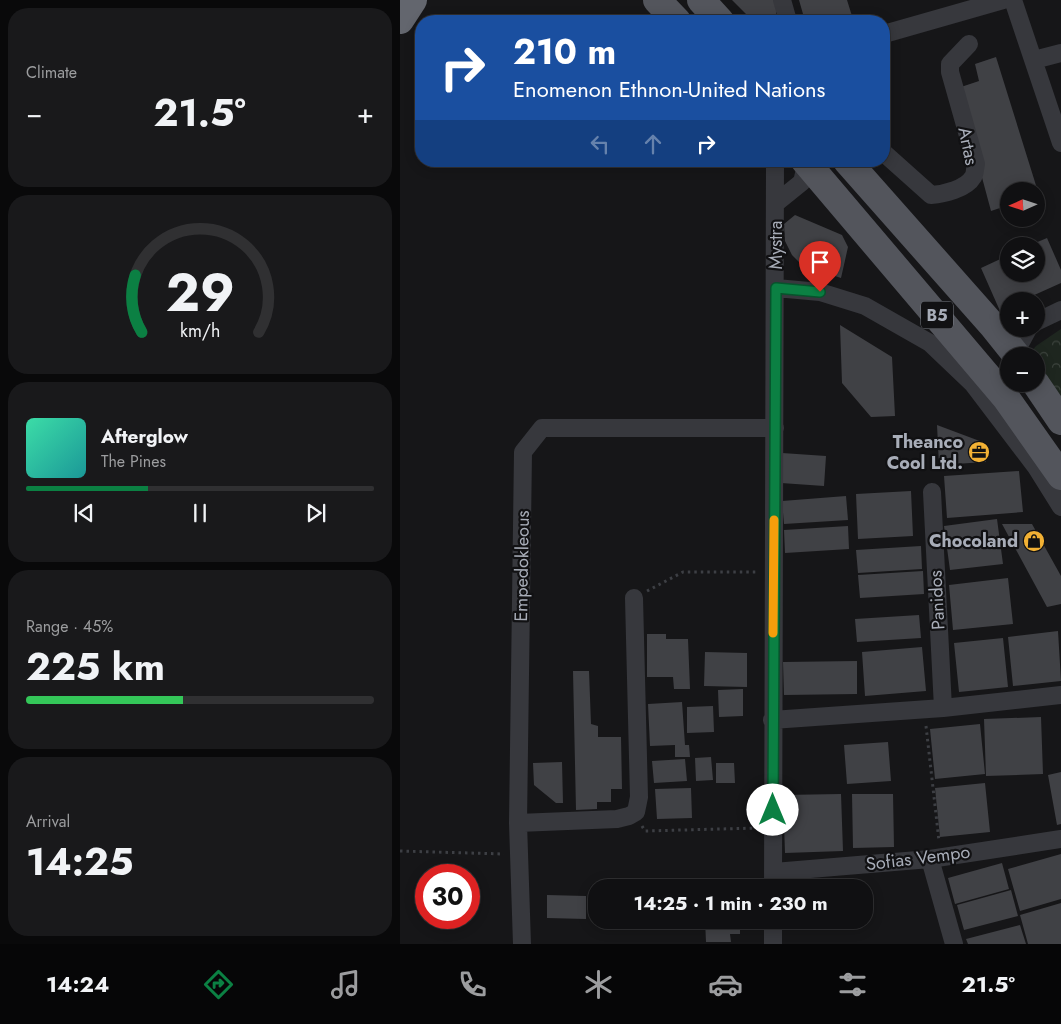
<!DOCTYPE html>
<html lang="en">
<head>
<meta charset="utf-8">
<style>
	:root { --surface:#101012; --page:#19191b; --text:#f1f3f6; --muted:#9c9d9f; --line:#303032; --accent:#0b8043 }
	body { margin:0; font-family:Jost,sans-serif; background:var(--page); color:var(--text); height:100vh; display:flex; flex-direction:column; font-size:19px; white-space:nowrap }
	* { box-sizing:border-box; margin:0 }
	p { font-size:16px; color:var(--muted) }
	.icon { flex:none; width:28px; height:28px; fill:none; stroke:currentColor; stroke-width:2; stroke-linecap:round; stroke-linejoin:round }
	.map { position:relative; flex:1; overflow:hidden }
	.details { display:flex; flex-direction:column; gap:8px; padding:8px; background:#09090a; width:400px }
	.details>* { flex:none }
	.banner { position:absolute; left:15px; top:15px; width:475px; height:152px; border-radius:20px; box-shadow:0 2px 12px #0003,0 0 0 1px var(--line); background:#1a4fa0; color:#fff; overflow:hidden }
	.needle { width:32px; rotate:267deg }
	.fabs { position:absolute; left:600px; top:182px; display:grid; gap:10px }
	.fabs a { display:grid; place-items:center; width:45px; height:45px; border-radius:50%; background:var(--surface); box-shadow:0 2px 12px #0003,0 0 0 1px var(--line); font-size:25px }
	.speed { position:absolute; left:15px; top:864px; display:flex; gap:10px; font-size:25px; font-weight:700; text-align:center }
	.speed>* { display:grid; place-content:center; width:65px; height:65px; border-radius:50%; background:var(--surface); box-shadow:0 2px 12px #0003,0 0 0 1px var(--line); line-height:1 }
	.speed .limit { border:8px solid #d22; background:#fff; color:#111 }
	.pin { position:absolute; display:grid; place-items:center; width:42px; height:42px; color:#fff; margin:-51px -21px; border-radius:50% 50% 50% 0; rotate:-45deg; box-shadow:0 0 5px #0007 }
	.pin .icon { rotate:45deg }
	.me { position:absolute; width:55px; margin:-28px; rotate:0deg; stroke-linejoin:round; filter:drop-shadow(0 0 4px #0008) }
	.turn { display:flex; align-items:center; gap:18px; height:105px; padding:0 15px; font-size:22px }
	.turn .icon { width:65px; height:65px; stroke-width:2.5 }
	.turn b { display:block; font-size:35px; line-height:42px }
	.lanes { display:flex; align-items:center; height:48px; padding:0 15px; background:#0003; justify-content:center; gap:25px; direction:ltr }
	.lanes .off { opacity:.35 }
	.big { font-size:38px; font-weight:700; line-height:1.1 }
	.details .card { flex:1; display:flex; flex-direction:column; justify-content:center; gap:8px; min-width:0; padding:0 18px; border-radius:20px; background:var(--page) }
	.details .dial { align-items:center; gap:0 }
	.dial svg { height:130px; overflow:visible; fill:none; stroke:var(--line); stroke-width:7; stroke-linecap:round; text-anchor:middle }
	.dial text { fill:var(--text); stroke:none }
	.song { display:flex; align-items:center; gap:15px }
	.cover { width:60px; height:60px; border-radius:8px; background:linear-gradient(135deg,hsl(160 70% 55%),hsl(180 70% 35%)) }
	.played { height:5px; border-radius:2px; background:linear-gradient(90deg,var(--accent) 35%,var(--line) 35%) }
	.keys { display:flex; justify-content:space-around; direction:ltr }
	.heat { display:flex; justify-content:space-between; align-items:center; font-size:28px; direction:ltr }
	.charge { height:8px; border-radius:4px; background:linear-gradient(90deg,#34c759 45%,var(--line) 0) }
	.trip { position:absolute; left:188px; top:879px; width:285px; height:50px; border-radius:20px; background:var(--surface); box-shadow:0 2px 12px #0003,0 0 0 1px var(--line); font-weight:700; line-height:50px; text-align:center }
	.tab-bar { display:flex; height:80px; justify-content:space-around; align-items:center; background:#060607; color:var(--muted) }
	.tab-bar .icon { width:35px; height:35px }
	.tab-bar .current { color:var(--accent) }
	.tab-bar b { font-size:22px; color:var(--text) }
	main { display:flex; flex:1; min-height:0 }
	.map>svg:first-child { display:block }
	.park { fill:url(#park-crowns) }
	.building { fill:#404145 }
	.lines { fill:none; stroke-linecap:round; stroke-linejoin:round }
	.path { stroke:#3d3f44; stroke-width:3; stroke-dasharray:2.5 4; stroke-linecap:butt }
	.street { stroke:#37383d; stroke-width:18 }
	.primary { stroke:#53555c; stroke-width:28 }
	.highway { stroke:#63666e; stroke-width:28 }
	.route-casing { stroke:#07532c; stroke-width:12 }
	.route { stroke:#0b8043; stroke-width:9 }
	.slow { stroke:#f59e0b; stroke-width:9 }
	.labels { text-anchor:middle; stroke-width:4.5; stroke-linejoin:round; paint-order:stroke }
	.shield { fill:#111113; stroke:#7b7e86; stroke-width:1 }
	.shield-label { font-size:16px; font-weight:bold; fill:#a8adb8 }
	.street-label { font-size:18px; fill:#a8adb8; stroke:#111113 }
	.poi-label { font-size:18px; font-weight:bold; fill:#a8adb8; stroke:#111113; text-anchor:end }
</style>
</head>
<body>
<main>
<section class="details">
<div class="card"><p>Climate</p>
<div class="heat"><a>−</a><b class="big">21.5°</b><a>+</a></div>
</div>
<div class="card dial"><svg viewBox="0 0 100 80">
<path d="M14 69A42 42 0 1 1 86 69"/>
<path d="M14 69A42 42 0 0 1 10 34" stroke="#0b8043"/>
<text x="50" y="56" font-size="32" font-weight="700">29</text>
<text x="50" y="72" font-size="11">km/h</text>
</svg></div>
<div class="card">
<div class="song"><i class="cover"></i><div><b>Afterglow</b><p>The Pines</p></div></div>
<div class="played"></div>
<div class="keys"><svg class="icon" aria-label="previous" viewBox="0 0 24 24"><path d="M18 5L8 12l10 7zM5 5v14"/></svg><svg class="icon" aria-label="pause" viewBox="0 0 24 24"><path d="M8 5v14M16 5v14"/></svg><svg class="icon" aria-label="next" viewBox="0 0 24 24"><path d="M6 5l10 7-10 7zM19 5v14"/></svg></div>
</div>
<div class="card"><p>Range · 45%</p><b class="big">225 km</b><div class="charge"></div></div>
<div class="card"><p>Arrival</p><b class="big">14:25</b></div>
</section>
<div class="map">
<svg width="661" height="944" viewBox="0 0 661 944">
	<defs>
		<pattern id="park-crowns" width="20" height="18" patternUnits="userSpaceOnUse" patternTransform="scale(1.25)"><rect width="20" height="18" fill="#1e261f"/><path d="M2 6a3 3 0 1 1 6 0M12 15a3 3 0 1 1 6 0" fill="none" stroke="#3c433d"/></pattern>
	</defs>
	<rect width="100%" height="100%" fill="#161618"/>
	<!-- park -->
	<path class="park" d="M661 329V411L636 372V356H628L636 346Z"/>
	<!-- building -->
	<path class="building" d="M332 0H376V21H353Z
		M399 0H447L452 16 433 21H405Z
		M596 57 639 195 636 196V191H609V205L591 211 558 88 579 81 575 64Z
		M395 215 442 235 448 247 441 278 402 265 392 255 385 241 384 224Z
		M647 238 661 270V283L621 301H609V307L600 311 581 268 609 255V274H636V246H628Z
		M440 325 492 357 495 416 471 417 442 383Z
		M537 425 585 443 586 462 539 465Z
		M382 453 426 456 424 486 381 483Z
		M619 471 623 512 547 518 544 476Z
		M511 491 513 536 458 539 456 494Z
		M446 496 448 520 384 524 382 501Z
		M597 519 603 564 550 570 544 526Z
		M602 524H632L661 576V604L647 607Z
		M448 526 449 549 385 553 384 530Z
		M521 546 522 569 458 573 456 550Z
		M523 571 524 594 460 598 458 575Z
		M608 578 613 624 553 630 549 585Z
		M519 615 521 638 457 642 455 619Z
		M658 631 661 681 613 686 608 637Z
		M247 634H266V639H288L290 689H274L273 677H247Z
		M603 638 608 687 559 692 554 643Z
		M522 647 526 691 465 696 462 652Z
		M305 652 347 653V687L304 686Z
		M457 661V694L384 695 383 662Z
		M173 671H189L191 724 198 726V737H221L222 789H211V802H197V809L176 810Z
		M343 689V716L319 717 318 690Z
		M282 702 285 745H289L290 757H275V745L250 746 248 704Z
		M313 706 314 732 287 733V707Z
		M641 717 643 774 586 776 584 719Z
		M580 724 585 774 535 779 530 729Z
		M488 742 491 781 447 784 444 745Z
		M311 757 313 780 296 781 295 758Z
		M285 759 287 781 254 783 252 761Z
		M162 762 163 803H156L134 785 133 763Z
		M316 763H334L335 783H316Z
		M661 772V824L657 825 648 775Z
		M585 783 590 832 540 837 535 788Z
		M291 788 292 818 257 819 255 789Z
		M441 794 443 851 385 853 383 795Z
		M452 794H493L494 847 453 848Z
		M661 854V899L620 911 608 869Z
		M602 863 609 889 555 904 548 878Z
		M611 890 618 916 564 930 557 905Z
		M147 895 186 896V919L147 918Z
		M661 903V944H628L620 915Z
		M305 920H347V925H340V934H330L331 942H306Z
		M620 925 626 944H568L566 939Z"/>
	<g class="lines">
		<!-- path -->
		<path class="path" d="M247 591 283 572H358
			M526 726 539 841
			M242 826 245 831 358 828
			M0 851 104 854"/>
		<!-- street -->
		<path class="street" d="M382 0 388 21
			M613 0 661 143
			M484 34 603 0
			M634 60 661 53
			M484 153 531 195C544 194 566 189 573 177 575 174 575 168 576 164L550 72V64L569 44
			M376 203 402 182 407 161
			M376 288 420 292 465 306 530 343 573 384 636 467 661 507
			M636 322 661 310
			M615 353 628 329
			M532 492 543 708
			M372 720 543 708 661 695
			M118 823 217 819 229 816 236 812 239 797 234 598
			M530 859 554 944
			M374 872 530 859 661 839
			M373 888 375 161
			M122 944 118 823 123 452 142 428H375
			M373 944V920"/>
		<!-- primary -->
		<path class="primary" d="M257 0 277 21
			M301 0 320 21
			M405 161 606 398 661 476
			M447 161 593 326 617 356
			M636 384 661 421"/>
		<!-- highway -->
		<path class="highway" d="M0 20 13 0"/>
	</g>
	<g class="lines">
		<!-- route casing -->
		<g class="route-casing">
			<path id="route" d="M373 810 376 288 420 292"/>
		</g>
		<!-- route -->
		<use href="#route" class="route"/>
		<!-- slow -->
		<path class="slow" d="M373 633 374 520"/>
	</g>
	<!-- icons -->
	<defs>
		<g id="office-disc" transform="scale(1.125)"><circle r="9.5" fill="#f2b134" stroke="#111113"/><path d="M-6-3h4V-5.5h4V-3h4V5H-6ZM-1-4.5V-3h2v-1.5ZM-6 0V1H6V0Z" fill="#111"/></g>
		<g id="shop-disc" transform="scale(1.125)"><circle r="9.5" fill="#f2b134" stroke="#111113"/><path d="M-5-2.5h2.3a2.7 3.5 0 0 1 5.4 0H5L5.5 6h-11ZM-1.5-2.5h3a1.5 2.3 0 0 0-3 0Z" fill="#111"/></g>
	</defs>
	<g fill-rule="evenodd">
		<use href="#office-disc" x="579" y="452"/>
		<use href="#shop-disc" x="634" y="541"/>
	</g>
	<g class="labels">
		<!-- shield labels -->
		<rect class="shield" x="521" y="301.5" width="32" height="27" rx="4"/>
		<g class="shield-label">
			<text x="537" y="321">B5</text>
		</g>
		<!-- street labels -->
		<g class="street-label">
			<text transform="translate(568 146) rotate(78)" y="6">Artas</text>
			<text transform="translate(376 245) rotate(-90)" y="6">Mystra</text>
			<text transform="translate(122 566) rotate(-89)" y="6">Empedokleous</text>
			<text transform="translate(537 600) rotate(-93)" y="6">Panidos</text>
			<text transform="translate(518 858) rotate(-7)" y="6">Sofias Vempo</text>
		</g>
		<!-- poi labels -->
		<g class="poi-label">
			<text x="563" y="448">Theanco<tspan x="563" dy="21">Cool Ltd.</tspan></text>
			<text x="618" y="547">Chocoland</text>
		</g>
	</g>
</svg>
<div class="fabs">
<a><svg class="needle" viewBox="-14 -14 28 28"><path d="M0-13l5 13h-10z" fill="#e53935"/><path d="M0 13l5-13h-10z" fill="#9c9d9f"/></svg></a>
<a><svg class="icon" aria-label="layers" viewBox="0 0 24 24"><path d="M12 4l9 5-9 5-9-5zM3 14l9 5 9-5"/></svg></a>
<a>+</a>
<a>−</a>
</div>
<div class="speed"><div class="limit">30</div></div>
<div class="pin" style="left:420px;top:292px;background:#d93025"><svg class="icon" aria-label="arrive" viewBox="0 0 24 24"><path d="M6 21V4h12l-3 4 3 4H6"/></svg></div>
<svg class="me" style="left:373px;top:810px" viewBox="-20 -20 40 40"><circle r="19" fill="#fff"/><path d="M0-13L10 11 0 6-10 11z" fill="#0b8043"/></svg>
<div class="trip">14:25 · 1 min · 230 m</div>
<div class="banner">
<div class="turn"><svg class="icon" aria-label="right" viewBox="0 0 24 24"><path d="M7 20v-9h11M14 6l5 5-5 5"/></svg><div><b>210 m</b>Enomenon Ethnon-United Nations</div></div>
<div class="lanes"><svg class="icon off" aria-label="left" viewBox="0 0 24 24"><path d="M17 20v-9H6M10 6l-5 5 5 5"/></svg><svg class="icon off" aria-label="ahead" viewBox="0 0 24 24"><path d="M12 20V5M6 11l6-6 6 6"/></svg><svg class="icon" aria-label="right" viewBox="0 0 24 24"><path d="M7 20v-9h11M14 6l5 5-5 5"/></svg></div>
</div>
</div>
</main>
<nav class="tab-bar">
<b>14:24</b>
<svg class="icon current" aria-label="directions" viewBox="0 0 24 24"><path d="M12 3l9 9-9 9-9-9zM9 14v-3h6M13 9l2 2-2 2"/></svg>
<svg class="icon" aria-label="music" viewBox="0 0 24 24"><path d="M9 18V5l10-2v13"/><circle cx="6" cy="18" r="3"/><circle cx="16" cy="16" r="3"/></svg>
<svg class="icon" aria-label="phone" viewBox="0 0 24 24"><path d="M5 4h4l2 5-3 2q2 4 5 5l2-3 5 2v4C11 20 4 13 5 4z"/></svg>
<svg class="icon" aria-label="climate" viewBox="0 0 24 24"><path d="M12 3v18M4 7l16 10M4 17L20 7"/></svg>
<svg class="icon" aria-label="car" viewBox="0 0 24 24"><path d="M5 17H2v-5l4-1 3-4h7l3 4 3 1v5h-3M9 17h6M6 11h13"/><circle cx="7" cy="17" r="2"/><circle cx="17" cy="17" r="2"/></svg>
<svg class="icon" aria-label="filters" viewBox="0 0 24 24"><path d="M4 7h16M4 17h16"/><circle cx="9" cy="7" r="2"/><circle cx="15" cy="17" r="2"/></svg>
<b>21.5°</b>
</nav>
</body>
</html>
